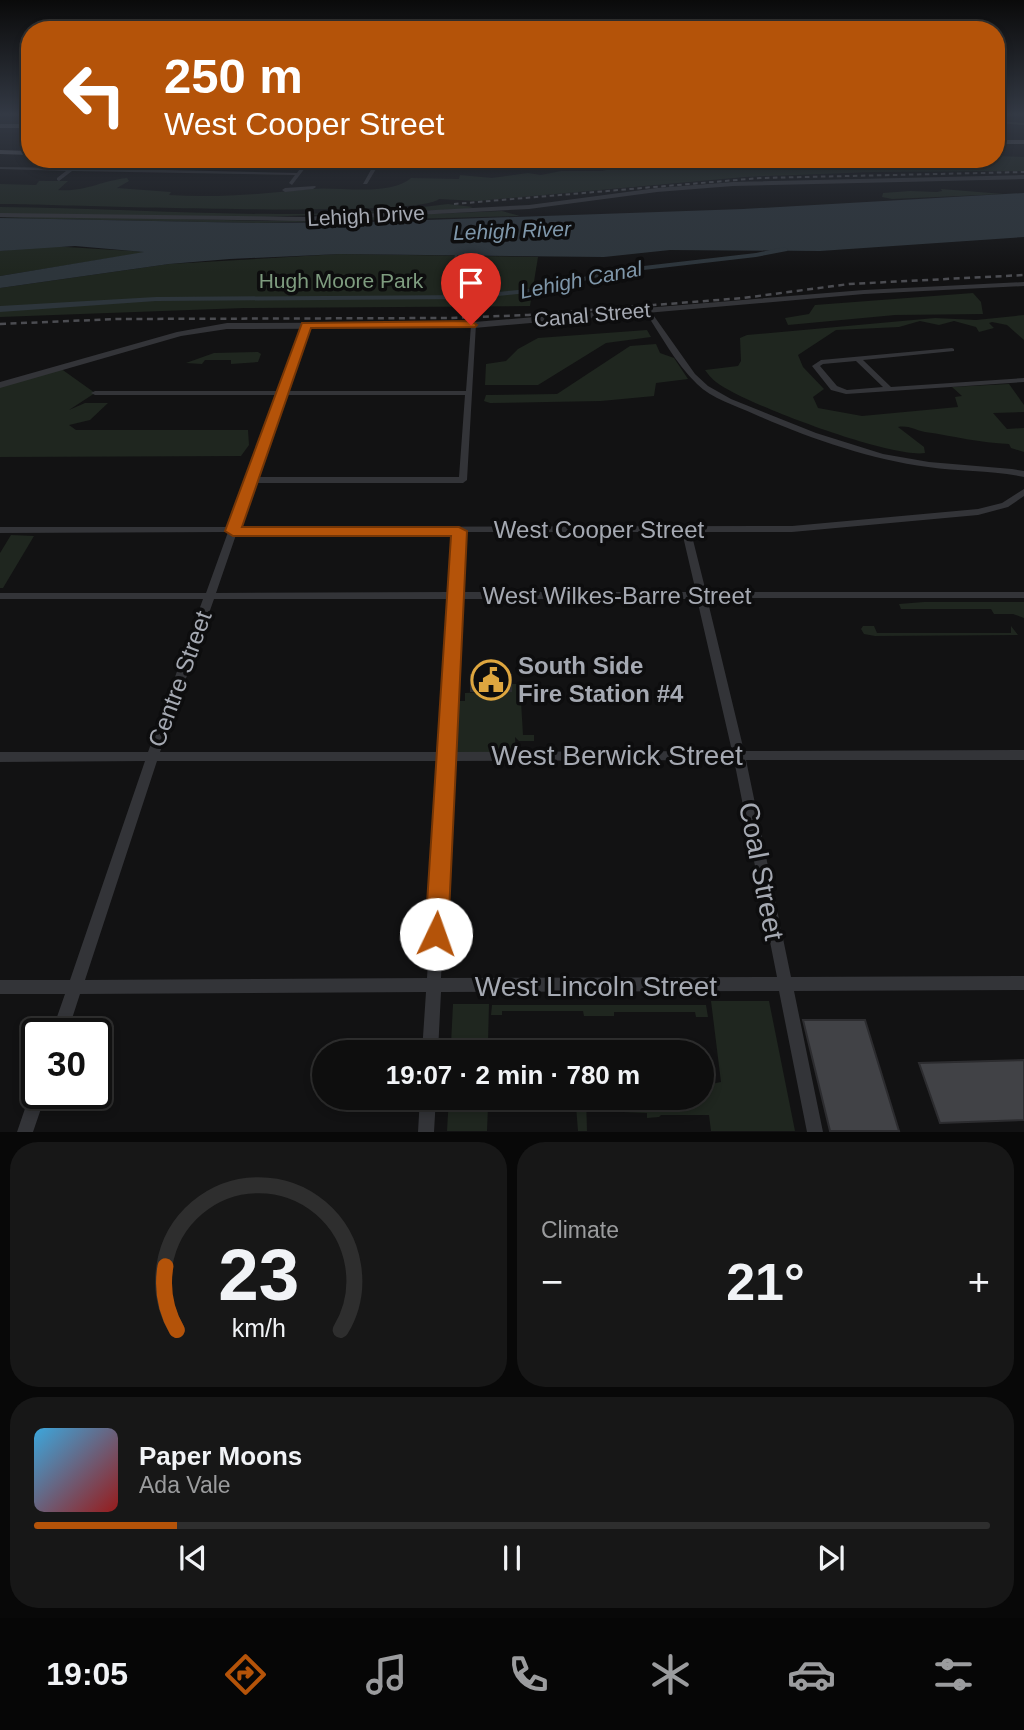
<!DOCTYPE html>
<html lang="en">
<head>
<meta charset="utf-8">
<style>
	:root { --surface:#0e0e0e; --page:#171717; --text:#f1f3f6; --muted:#9b9c9e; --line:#2e2e2e; --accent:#b45309 }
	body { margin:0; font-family:Arial,sans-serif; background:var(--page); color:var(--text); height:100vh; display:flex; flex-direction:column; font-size:26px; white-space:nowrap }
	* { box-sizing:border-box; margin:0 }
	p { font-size:23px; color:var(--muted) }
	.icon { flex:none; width:38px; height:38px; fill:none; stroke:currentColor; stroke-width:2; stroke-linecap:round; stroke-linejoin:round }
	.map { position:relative; height:1132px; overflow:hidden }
	.sheet { display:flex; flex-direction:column; gap:10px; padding:10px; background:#080808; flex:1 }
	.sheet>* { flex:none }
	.top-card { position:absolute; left:21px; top:21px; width:984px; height:147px; border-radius:28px; box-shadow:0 4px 10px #0003,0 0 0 2px var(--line); background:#b45309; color:#fff; overflow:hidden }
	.speed { position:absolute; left:21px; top:1018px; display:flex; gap:14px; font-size:35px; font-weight:700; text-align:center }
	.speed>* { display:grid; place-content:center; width:91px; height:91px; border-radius:50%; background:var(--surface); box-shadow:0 4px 10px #0003,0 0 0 2px var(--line); line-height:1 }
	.speed .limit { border:4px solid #111; border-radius:10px; background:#fff; color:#111 }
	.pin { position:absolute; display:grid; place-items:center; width:60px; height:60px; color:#fff; margin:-72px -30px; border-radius:50% 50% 50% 0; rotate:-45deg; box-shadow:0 0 7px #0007 }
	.pin .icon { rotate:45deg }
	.me { position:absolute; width:77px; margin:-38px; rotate:3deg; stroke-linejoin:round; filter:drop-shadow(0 0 5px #0008) }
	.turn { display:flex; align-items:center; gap:24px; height:147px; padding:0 28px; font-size:32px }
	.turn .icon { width:91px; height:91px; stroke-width:2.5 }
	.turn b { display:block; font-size:49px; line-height:60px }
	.big { font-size:52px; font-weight:800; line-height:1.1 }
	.sheet .card { flex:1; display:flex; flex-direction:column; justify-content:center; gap:10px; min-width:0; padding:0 24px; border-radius:28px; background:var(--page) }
	.sheet .dial { align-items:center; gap:0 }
	.dial svg { height:182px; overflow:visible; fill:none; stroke:var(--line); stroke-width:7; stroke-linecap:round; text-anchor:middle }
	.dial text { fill:var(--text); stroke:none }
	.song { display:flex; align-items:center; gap:21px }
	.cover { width:84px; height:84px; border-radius:10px; background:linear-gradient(135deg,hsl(200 70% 55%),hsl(0 70% 35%)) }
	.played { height:7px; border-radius:4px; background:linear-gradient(90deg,var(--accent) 15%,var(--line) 15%) }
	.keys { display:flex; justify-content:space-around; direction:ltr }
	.heat { display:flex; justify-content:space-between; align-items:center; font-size:38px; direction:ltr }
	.sheet .tiles { flex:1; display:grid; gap:10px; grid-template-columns:1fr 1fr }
	.card:last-child { grid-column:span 2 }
	.trip { position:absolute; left:312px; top:1040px; width:402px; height:70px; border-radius:35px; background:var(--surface); box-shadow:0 4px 10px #0003,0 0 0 2px var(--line); font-weight:800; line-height:70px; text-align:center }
	.tab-bar { display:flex; height:112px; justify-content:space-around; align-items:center; background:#060606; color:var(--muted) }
	.tab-bar .icon { width:49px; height:49px }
	.tab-bar .on { color:var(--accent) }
	.tab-bar b { font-size:32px; color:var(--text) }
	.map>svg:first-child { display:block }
	.green { fill:#1f261f }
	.water { fill:#2d353b }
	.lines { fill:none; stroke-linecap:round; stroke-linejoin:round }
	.stream { stroke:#2d353b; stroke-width:2.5 }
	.canal { fill:#2d353b; fill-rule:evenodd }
	.building { fill:#414246; stroke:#2c2c2f; stroke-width:2 }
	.minor { fill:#333438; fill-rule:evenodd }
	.tertiary { fill:#333438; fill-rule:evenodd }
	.primary { fill:#505157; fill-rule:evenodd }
	.rail-far1 { stroke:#4b4c51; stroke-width:2; stroke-dasharray:4.5 3.5; stroke-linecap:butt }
	.rail { stroke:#4b4c51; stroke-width:2.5; stroke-dasharray:6 4.5; stroke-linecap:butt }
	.route { fill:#b45309; stroke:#753606; stroke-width:2 }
	.labels { text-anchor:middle; stroke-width:7; stroke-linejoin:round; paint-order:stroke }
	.far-street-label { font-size:21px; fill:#a5a9b2; stroke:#0d0d0e }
	.far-water-label { font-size:21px; font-style:italic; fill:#7f97aa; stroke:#0d0d0e }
	.far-park-label { font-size:21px; fill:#7e9c7f; stroke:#0d0d0e }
	.street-label { font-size:24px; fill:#a5a9b2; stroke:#0d0d0e }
	.poi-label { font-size:24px; font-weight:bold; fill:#a5a9b2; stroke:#0d0d0e; text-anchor:start }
	.near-street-label { font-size:28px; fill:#a5a9b2; stroke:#0d0d0e }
</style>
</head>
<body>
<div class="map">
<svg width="1024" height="1132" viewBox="0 0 1024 1132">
	<rect width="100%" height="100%" fill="#121213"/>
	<!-- green -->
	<path class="green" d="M996 156 1024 157V171L874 172 745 177 477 201 439 199C418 219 55 204 0 204V184L36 185 39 181H68L58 190C86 192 100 181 127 178L129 181 117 188 171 192 169 195C217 198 263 194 310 189 339 186 389 197 411 178L459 179 460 175 492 178 528 173 541 175 561 171H602L658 159 686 160 703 165 716 163V159H996Z
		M941 189 1004 194 892 199 882 197 883 193 910 191 937 192 942 191Z
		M448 204 473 207 466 209 263 217 0 214V207C148 208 301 224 448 204Z
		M502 211 520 216 259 223 0 218 48 216 266 221Z
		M50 246 148 252 0 276V251Z
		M340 254 538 257 530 306 244 308 0 317V288L169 264Z
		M973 293 981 302 983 314 895 315 788 325 785 318 809 314 815 305Z
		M1024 315V340L1007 325 992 322 989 323 994 328 979 332 976 327 954 321 939 325 920 321 899 327 836 330 798 355 803 367 824 389 813 397 818 408 862 416 958 407 955 397 962 396 952 387 1009 384 1024 405V412L993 413 1007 429 1024 428V452L1011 448 1009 444C980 443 954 436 925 432 915 430 908 425 898 427L924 447 925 453C893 459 744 404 716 382 712 379 708 374 705 370L738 366 741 361 740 338 747 335 935 318 976 320Z
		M647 330 651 337 606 343 538 385H485L486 364 506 361 518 349 538 338Z
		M656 344 660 353 674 358 688 379 656 383 654 396 601 401 490 403 484 401 486 395 557 394 630 346Z
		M258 352 261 354 258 362 231 364V360H205L202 364 186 363 214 353Z
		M60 368 95 393 69 410 85 403H108L90 420 69 425 76 430H248L249 445 241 456 0 457V385Z
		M11 535 34 536 3 588H0V553Z
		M924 602H1024V618L1013 614H994L991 609H901L899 604Z
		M863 626H874L877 633H1011V626L1018 635 875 636 864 634 861 629Z
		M511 684H520L523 735H534V741H519L515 737 516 755H448L451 701H465V693L511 691Z
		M711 1001H769L795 1131H711L709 1115H661L659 1117 647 1118V1113L623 1112V1106L628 1105V1097H702V1086L721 1082Z
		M453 1004H489L488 1043 451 1044Z
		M492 1005H706L708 1017H696L695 1012H614V1016H584L583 1011H502V1015H491Z
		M449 1097H586L587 1131H578L576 1106H488L487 1131H447Z"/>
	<!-- water -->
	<path class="water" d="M1024 193V237L820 251 670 250 604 257 340 254 230 259 169 264 0 288V276L144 252 75 246 0 251V218L259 223 370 222 743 209Z"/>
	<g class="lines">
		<!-- stream -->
		<path class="stream" d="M455 264 456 255
			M453 281 455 268
			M450 297 452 288"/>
		<!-- canal -->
		<path class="canal" d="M784 247 788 249 787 251 756 257 609 274 547 291 470 299 156 301 0 312V306L156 297 470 295 547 287 609 270 756 253Z"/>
	</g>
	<!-- building -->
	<path class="building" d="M471 675H511V691H471Z
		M803 1020H865L899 1131H830Z
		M1024 1060V1120L940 1123 919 1063Z"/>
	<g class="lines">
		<!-- minor -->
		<path class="minor" d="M996 121 1024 123V125L996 123Z
			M80 159H85L75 168 297 173 307 159H312L292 185 289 183 295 175 72 171 59 181 57 180V178L66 171 0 169V167L69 168Z
			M377 159H382L367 184H363Z
			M315 186 316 187 313 189 285 192 282 190 285 188Z
			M645 309H649L695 374 708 386 731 399 816 433 883 454 929 462 1012 469 1024 471V477C992 470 960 472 928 467 868 459 809 438 754 414 735 405 712 399 697 384 675 363 661 335 644 310Z
			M306 323 309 325 286 391H466L471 325 476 324 467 480 463 483H254L239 527 792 526 978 509 1002 503 1024 489V496L1008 507 978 515 792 532H691L706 592H1024V598H707L744 751 1024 750V760H746L791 977 1024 976V990L794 991 823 1132H807L779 991 441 992 438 1052H422L426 992 80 994 67 1034H51L65 994H0V980H70L145 761 0 762V752H148L203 599H0V593H206L228 532 0 533V527H230L277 395H95L91 393 95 391H279L303 325ZM285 395H465L459 477H256ZM237 532H454L451 592 216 593ZM464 532H682L696 592H461ZM214 599H450L441 752H160ZM460 599H697L732 751 453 752ZM734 760 777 977 441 978 452 761ZM157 761H440L427 978 85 980Z
			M952 348 954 349V351L863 360 891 387 1024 378V382L846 394 831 390 812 366 821 360ZM856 361 883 387 847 390 837 386 820 366 823 364Z
			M37 1087V1094H46L33 1132H17L32 1088Z
			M420 1097H436L434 1132H418Z"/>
		<!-- tertiary -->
		<path class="tertiary" d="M1024 175V179L733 186 657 192 529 209 304 221 0 217V213L304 217 529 205 657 188 733 182Z
			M1024 282V286L864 294 474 328 227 329 181 336 0 388V382L177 332 227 323 474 322 864 290Z"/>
		<!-- primary -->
		<path class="primary" d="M0 124H30V128H0Z
			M996 140H1024V144H996Z
			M0 150 30 151V155L0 154Z
			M402 159H541L537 161H406Z"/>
		<!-- rail-far1 -->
		<path class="rail-far1" d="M454 204 760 178 1024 172"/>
		<!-- rail -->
		<path class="rail" d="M0 324 117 319 451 318 528 315 743 298 849 284 1024 275"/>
	</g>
	<!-- sky -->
	<linearGradient id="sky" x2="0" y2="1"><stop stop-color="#0a0a0a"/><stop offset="0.42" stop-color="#333944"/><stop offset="1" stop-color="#333944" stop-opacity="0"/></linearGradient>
	<rect width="1024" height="272" fill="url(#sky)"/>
	<!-- route -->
	<path class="route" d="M471 321 477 325 475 327 311 328 242 527H459L467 531 448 934 445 942 436 945 428 942 425 934 451 536H233L225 531 302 323Z"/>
	<!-- icons -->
	<defs>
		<g id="civic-ring" transform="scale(2.0125)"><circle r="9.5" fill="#0d0d0e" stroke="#dea63f" stroke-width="1.5"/><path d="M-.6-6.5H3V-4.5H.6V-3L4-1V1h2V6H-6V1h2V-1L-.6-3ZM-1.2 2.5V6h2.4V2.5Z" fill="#dea63f"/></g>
	</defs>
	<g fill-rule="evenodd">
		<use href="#civic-ring" x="491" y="680"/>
	</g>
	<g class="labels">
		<!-- far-street labels -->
		<g class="far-street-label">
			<text transform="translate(366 216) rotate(-3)" y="7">Lehigh Drive</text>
			<text transform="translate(592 315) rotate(-5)" y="7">Canal Street</text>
		</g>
		<!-- far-water labels -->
		<g class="far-water-label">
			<text transform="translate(512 231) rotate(-2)" y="7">Lehigh River</text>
			<text transform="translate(581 280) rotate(-11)" y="7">Lehigh Canal</text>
		</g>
		<!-- far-park labels -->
		<g class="far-park-label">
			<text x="341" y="288">Hugh Moore Park</text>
		</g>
		<!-- street labels -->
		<g class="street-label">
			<text x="599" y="538">West Cooper Street</text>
			<text x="617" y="604">West Wilkes-Barre Street</text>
			<text transform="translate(180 679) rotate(-70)" y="8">Centre Street</text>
		</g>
		<!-- poi labels -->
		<g class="poi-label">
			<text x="518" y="674">South Side<tspan x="518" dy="28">Fire Station #4</tspan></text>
		</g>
		<!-- near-street labels -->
		<g class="near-street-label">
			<text x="617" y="765">West Berwick Street</text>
			<text transform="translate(762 871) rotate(79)" y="10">Coal Street</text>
			<text x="596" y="996">West Lincoln Street</text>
		</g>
	</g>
</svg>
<div class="speed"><div class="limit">30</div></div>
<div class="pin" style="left:471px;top:325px;background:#d93025"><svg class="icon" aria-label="arrive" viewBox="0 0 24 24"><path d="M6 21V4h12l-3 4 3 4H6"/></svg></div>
<svg class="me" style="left:436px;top:934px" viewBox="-20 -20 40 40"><circle r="19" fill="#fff"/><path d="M0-13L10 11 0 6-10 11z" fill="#b45309"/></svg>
<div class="trip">19:07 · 2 min · 780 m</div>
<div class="top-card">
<div class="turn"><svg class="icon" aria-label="left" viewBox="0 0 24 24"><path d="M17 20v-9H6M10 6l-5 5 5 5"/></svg><div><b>250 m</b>West Cooper Street</div></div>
</div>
</div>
<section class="sheet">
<div class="tiles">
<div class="card dial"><svg viewBox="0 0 100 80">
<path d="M14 69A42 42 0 1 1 86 69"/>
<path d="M14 69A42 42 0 0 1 9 41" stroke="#b45309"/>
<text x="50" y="56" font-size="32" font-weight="700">23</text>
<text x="50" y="72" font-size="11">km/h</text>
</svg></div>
<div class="card"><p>Climate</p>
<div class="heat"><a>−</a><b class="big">21°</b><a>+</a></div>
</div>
<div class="card">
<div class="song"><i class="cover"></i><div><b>Paper Moons</b><p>Ada Vale</p></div></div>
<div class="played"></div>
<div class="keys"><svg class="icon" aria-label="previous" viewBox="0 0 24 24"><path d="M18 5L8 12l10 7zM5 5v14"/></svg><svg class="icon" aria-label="pause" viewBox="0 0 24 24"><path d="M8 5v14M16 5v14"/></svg><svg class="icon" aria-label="next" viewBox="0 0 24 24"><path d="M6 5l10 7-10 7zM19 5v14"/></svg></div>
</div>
</div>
</section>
<nav class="tab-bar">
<b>19:05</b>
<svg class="icon on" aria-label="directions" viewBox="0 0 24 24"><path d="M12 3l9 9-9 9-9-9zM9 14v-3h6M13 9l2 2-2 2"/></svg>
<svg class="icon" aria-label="music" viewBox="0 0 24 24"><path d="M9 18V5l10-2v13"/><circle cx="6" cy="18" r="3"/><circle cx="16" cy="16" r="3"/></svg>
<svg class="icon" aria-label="phone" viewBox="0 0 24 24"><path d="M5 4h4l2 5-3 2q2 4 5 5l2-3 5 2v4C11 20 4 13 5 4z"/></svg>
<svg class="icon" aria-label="climate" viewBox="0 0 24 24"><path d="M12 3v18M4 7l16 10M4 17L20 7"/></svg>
<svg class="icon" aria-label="car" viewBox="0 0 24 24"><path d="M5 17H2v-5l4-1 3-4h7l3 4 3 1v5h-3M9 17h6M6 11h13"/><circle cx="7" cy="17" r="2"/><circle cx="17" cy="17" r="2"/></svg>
<svg class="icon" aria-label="filters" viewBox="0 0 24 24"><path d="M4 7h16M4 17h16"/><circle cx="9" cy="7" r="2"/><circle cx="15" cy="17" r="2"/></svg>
</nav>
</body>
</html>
